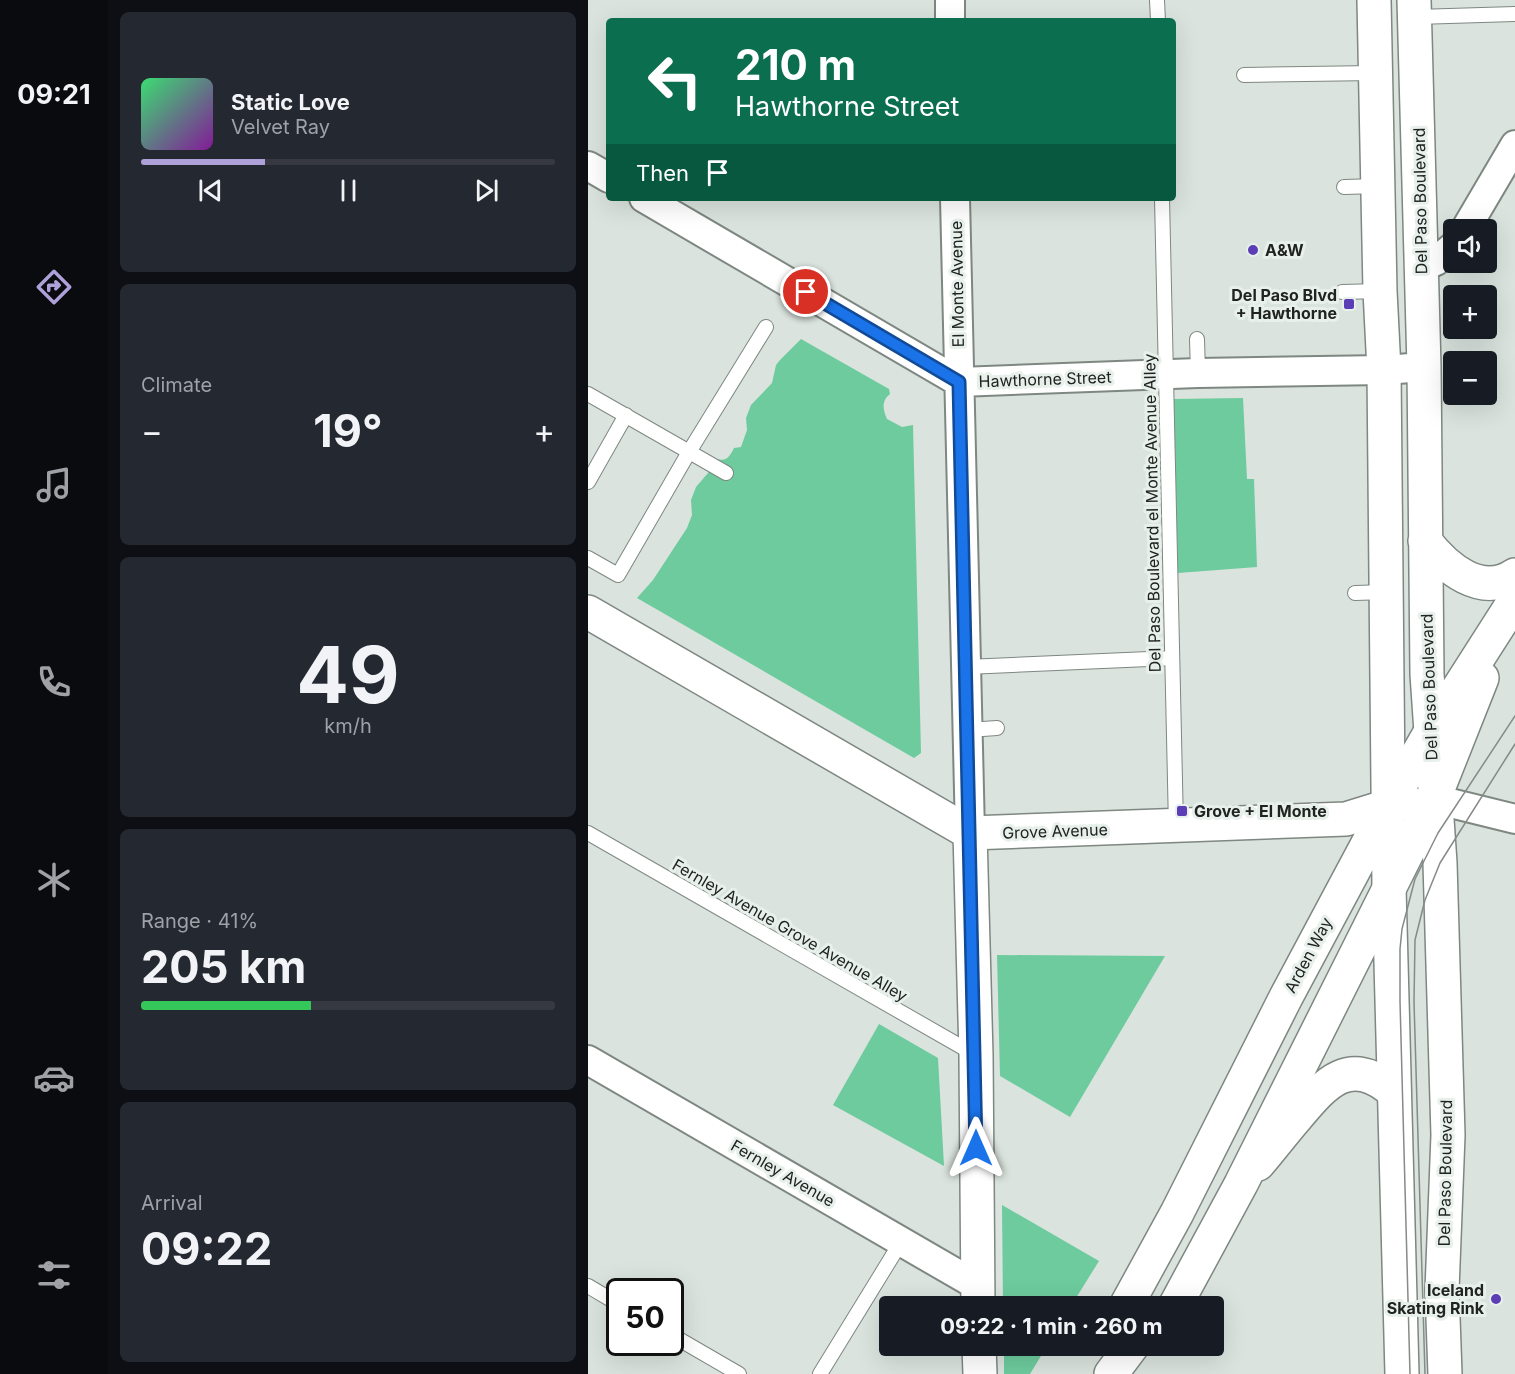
<!DOCTYPE html>
<html lang="en">
<head>
<meta charset="utf-8">
<style>
	:root { --surface:#171b24; --page:#242831; --text:#f1f3f6; --muted:#9ea1a6; --line:#363941; --accent:#aea1d9 }
	body { margin:0; font-family:Inter,sans-serif; background:var(--page); color:var(--text); height:100vh; display:flex; flex-direction:column; font-size:22px; white-space:nowrap }
	* { box-sizing:border-box; margin:0 }
	p { font-size:20px; color:var(--muted) }
	.icon { flex:none; width:33px; height:33px; fill:none; stroke:currentColor; stroke-width:2; stroke-linecap:round; stroke-linejoin:round }
	.map { position:relative; flex:1; overflow:hidden }
	.details { display:flex; flex-direction:column; gap:12px; padding:12px; background:#0d0f14; width:480px }
	.details>* { flex:none }
	.hud { position:absolute; left:18px; top:18px; width:570px; height:183px; border-radius:6px; box-shadow:0 6px 24px #0002; background:#0b6e4f; color:#fff; overflow:hidden }
	.fabs { position:absolute; left:855px; top:219px; display:grid; gap:12px }
	.fabs a { display:grid; place-items:center; width:54px; height:54px; border-radius:6px; background:var(--surface); box-shadow:0 6px 24px #0002; font-size:30px }
	.speed { position:absolute; left:18px; top:1278px; display:flex; gap:12px; font-size:30px; font-weight:700; text-align:center }
	.speed>* { display:grid; place-content:center; width:78px; height:78px; border-radius:50%; background:var(--surface); box-shadow:0 6px 24px #0002; line-height:1 }
	.speed .limit { border:3px solid #111; border-radius:9px; background:#fff; color:#111 }
	.pin { position:absolute; display:grid; place-items:center; width:51px; height:51px; color:#fff; margin:-26px; border:3px solid #fff; border-radius:50%; box-shadow:0 2px 6px #0007 }
	.me { position:absolute; width:66px; margin:-33px; rotate:0deg; stroke-linejoin:round; filter:drop-shadow(0 0 4px #0008) }
	.turn { display:flex; align-items:center; gap:21px; height:126px; padding:0 30px; font-size:27px }
	.turn .icon { width:78px; height:78px; stroke-width:2.5 }
	.turn b { display:block; font-size:42px; line-height:51px }
	.then { display:flex; align-items:center; height:57px; padding:0 30px; background:#0003; gap:12px; font-size:22px }
	.big { font-size:45px; font-weight:700; line-height:1.1 }
	.details .tile { flex:1; display:flex; flex-direction:column; justify-content:center; gap:9px; min-width:0; padding:0 21px; border-radius:9px; background:var(--page) }
	.details .dial { align-items:center; gap:0 }
	.dial b { font-size:78px; line-height:1 }
	.song { display:flex; align-items:center; gap:18px }
	.cover { width:72px; height:72px; border-radius:9px; background:linear-gradient(135deg,hsl(140 70% 55%),hsl(290 70% 35%)) }
	.played { height:6px; border-radius:3px; background:linear-gradient(90deg,var(--accent) 30%,var(--line) 30%) }
	.keys { display:flex; justify-content:space-around; direction:ltr }
	.heat { display:flex; justify-content:space-between; align-items:center; font-size:33px; direction:ltr }
	.charge { height:9px; border-radius:4px; background:linear-gradient(90deg,#34c759 41%,var(--line) 0) }
	.trip { position:absolute; left:291px; top:1296px; width:345px; height:60px; border-radius:6px; background:var(--surface); box-shadow:0 6px 24px #0002; font-weight:700; line-height:60px; text-align:center }
	main { display:flex; flex:1; min-height:0 }
	.tabs { display:flex; flex-direction:column; width:108px; justify-content:space-around; align-items:center; background:#090b0e; color:var(--muted) }
	.tabs .icon { width:42px; height:42px }
	.tabs .current { color:var(--accent) }
	.tabs b { font-size:27px; color:var(--text) }
	.map>svg:first-child { display:block }
	.green { fill:#6dcb9d }
	.lines { fill:none; stroke-linecap:round; stroke-linejoin:round }
	.service-casing { stroke:#7e8781; stroke-width:16 }
	.minor-casing { stroke:#7e8781; stroke-width:32 }
	.secondary-casing { stroke:#7e8781; stroke-width:36 }
	.primary-casing { stroke:#7e8781; stroke-width:36 }
	.service { stroke:#fff; stroke-width:14 }
	.minor { stroke:#fff; stroke-width:28 }
	.secondary { stroke:#fff; stroke-width:33 }
	.primary { stroke:#fff; stroke-width:33 }
	.tram { stroke:#858b87; stroke-width:1.5 }
	.route-casing { stroke:#114b97; stroke-width:15 }
	.route { stroke:#1a73e8; stroke-width:10 }
	.poi-dot { fill:#5b3db6; stroke:#e7f0eb; stroke-width:2 }
	.labels { text-anchor:middle; stroke-width:6; stroke-linejoin:round; paint-order:stroke }
	.street-label { font-size:16px; fill:#202321; stroke:#e7f0eb }
	.poi-label { font-size:16px; font-weight:bold; fill:#202321; stroke:#e7f0eb; text-anchor:start }
</style>
</head>
<body>
<main>
<nav class="tabs">
<b>09:21</b>
<svg class="icon current" aria-label="directions" viewBox="0 0 24 24"><path d="M12 3l9 9-9 9-9-9zM9 14v-3h6M13 9l2 2-2 2"/></svg>
<svg class="icon" aria-label="music" viewBox="0 0 24 24"><path d="M9 18V5l10-2v13"/><circle cx="6" cy="18" r="3"/><circle cx="16" cy="16" r="3"/></svg>
<svg class="icon" aria-label="phone" viewBox="0 0 24 24"><path d="M5 4h4l2 5-3 2q2 4 5 5l2-3 5 2v4C11 20 4 13 5 4z"/></svg>
<svg class="icon" aria-label="climate" viewBox="0 0 24 24"><path d="M12 3v18M4 7l16 10M4 17L20 7"/></svg>
<svg class="icon" aria-label="car" viewBox="0 0 24 24"><path d="M5 17H2v-5l4-1 3-4h7l3 4 3 1v5h-3M9 17h6M6 11h13"/><circle cx="7" cy="17" r="2"/><circle cx="17" cy="17" r="2"/></svg>
<svg class="icon" aria-label="filters" viewBox="0 0 24 24"><path d="M4 7h16M4 17h16"/><circle cx="9" cy="7" r="2"/><circle cx="15" cy="17" r="2"/></svg>
</nav>
<section class="details">
<div class="tile">
<div class="song"><i class="cover"></i><div><b>Static Love</b><p>Velvet Ray</p></div></div>
<div class="played"></div>
<div class="keys"><svg class="icon" aria-label="previous" viewBox="0 0 24 24"><path d="M18 5L8 12l10 7zM5 5v14"/></svg><svg class="icon" aria-label="pause" viewBox="0 0 24 24"><path d="M8 5v14M16 5v14"/></svg><svg class="icon" aria-label="next" viewBox="0 0 24 24"><path d="M6 5l10 7-10 7zM19 5v14"/></svg></div>
</div>
<div class="tile"><p>Climate</p>
<div class="heat"><a>−</a><b class="big">19°</b><a>+</a></div>
</div>
<div class="tile dial"><b>49</b><p>km/h</p></div>
<div class="tile"><p>Range · 41%</p><b class="big">205 km</b><div class="charge"></div></div>
<div class="tile"><p>Arrival</p><b class="big">09:22</b></div>
</section>
<div class="map">
<svg width="927" height="1374" viewBox="0 0 927 1374">
	<rect width="100%" height="100%" fill="#dae3de"/>
	<!-- green -->
	<path class="green" d="M213 339 301 389 302 394C293 401 295 410 299 419L314 427 325 425 333 753 326 758 49 598 65 580 99 528 104 515 103 500 108 487 120 473 124 464 129 459C139 462 142 456 146 448L153 447 159 430 158 418 163 405 184 383 188 365 192 360Z
		M655 398 659 479H666L669 567 590 573 586 399Z
		M409 955 577 956 482 1117 412 1076Z
		M291 1024 350 1058 356 1166 245 1105Z
		M414 1205 511 1261 483 1306H415Z
		M416 1346H459L442 1374H416Z"/>
	<g class="lines">
		<!-- service casing -->
		<g class="service-casing">
			<path id="service" d="M569 0 570 21
				M828 17 927 14
				M656 75 787 73
				M756 187 790 186
				M574 198 588 826
				M754 292 792 291
				M609 339 610 373
				M0 394 138 473
				M0 482 38 415
				M0 558 30 575 101 452 178 327
				M767 593 799 592
				M378 667 584 658
				M380 730 409 728
				M0 833 386 1054
				M0 1286 32 1305
				M82 1334 151 1374
				M232 1374 313 1242"/>
		</g>
		<!-- minor casing -->
		<g class="minor-casing">
			<path id="minor" d="M362 0V21
				M0 166 21 178
				M56 198 371 382 610 373 796 370 836 367
				M367 198 382 833
				M877 230 927 145
				M834 267 848 261 866 246
				M846 799 927 819
				M0 1060 390 1286"/>
		</g>
		<!-- secondary casing -->
		<g class="secondary-casing">
			<path id="secondary" d="M786 0 792 291 796 370 801 888 814 1374
				M826 0 836 367 839 674 852 863 860 1135 854 1290 857 1374
				M837 541C858 568 893 598 927 575
				M0 612 382 833 758 819 800 806 821 803
				M382 833 388 1055 390 1306
				M670 1164C683 1149 695 1133 708 1118 738 1082 762 1054 806 1092
				M391 1346 392 1374"/>
		</g>
		<!-- primary casing -->
		<g class="primary-casing">
			<path id="primary" d="M538 1306 589 1213 698 997 800 806 842 733 927 600
				M587 1306 653 1184 846 799 894 678
				M523 1374 544 1346"/>
		</g>
		<!-- service -->
		<use href="#service" class="service"/>
		<!-- minor -->
		<use href="#minor" class="minor"/>
		<!-- secondary -->
		<use href="#secondary" class="secondary"/>
		<!-- primary -->
		<use href="#primary" class="primary"/>
		<!-- tram -->
		<path class="tram" d="M822 1374 812 1001V949L814 929 827 879 850 833 927 716
			M837 1374 826 1002 827 940 837 900 852 863 927 744"/>
	</g>
	<g class="lines">
		<!-- route casing -->
		<g class="route-casing">
			<path id="route" d="M218 292 371 382 388 1148"/>
		</g>
		<!-- route -->
		<use href="#route" class="route"/>
	</g>
	<!-- markers -->
	<g class="poi-dot">
		<circle cx="665" cy="250" r="6"/>
		<rect x="755" y="298" width="12" height="12" rx="3"/>
		<rect x="588" y="805" width="12" height="12" rx="3"/>
		<circle cx="908" cy="1299" r="6"/>
	</g>
	<g class="labels">
		<!-- street labels -->
		<g class="street-label">
			<text transform="translate(832 201) rotate(-91)" y="6">Del Paso Boulevard</text>
			<text transform="translate(369 284) rotate(-91)" y="6">El Monte Avenue</text>
			<text transform="translate(457 379) rotate(-2)" y="6">Hawthorne Street</text>
			<text transform="translate(564 513) rotate(-91)" y="6">Del Paso Boulevard el Monte Avenue Alley</text>
			<text transform="translate(841 687) rotate(-92)" y="6">Del Paso Boulevard</text>
			<text transform="translate(467 831) rotate(-2)" y="6">Grove Avenue</text>
			<text transform="translate(202 930) rotate(30)" y="6">Fernley Avenue Grove Avenue Alley</text>
			<text transform="translate(720 955) rotate(-62)" y="6">Arden Way</text>
			<text transform="translate(195 1173) rotate(30)" y="6">Fernley Avenue</text>
			<text transform="translate(857 1173) rotate(-89)" y="6">Del Paso Boulevard</text>
		</g>
		<!-- poi labels -->
		<g class="poi-label">
			<text x="677" y="256">A&amp;W</text>
			<text x="749" y="301" text-anchor="end">Del Paso Blvd<tspan x="749" dy="18">+ Hawthorne</tspan></text>
			<text x="606" y="817">Grove + El Monte</text>
			<text x="896" y="1296" text-anchor="end">Iceland<tspan x="896" dy="18">Skating Rink</tspan></text>
		</g>
	</g>
</svg>
<div class="fabs">
<a><svg class="icon" aria-label="sound" viewBox="0 0 24 24"><path d="M4 9h4l5-4v14l-5-4H4zM17 9q2 3 0 6"/></svg></a>
<a>+</a>
<a>−</a>
</div>
<div class="speed"><div class="limit">50</div></div>
<div class="pin" style="left:218px;top:292px;background:#d93025"><svg class="icon" aria-label="arrive" viewBox="0 0 24 24"><path d="M6 21V4h12l-3 4 3 4H6"/></svg></div>
<svg class="me" style="left:388px;top:1148px" viewBox="-20 -20 40 40"><path d="M0-17L14 15 0 8-14 15z" fill="#1a73e8" stroke="#fff" stroke-width="4"/></svg>
<div class="trip">09:22 · 1 min · 260 m</div>
<div class="hud">
<div class="turn"><svg class="icon" aria-label="left" viewBox="0 0 24 24"><path d="M17 20v-9H6M10 6l-5 5 5 5"/></svg><div><b>210 m</b>Hawthorne Street</div></div>
<div class="then">Then<svg class="icon" aria-label="arrive" viewBox="0 0 24 24"><path d="M6 21V4h12l-3 4 3 4H6"/></svg></div>
</div>
</div>
</main>
</body>
</html>
